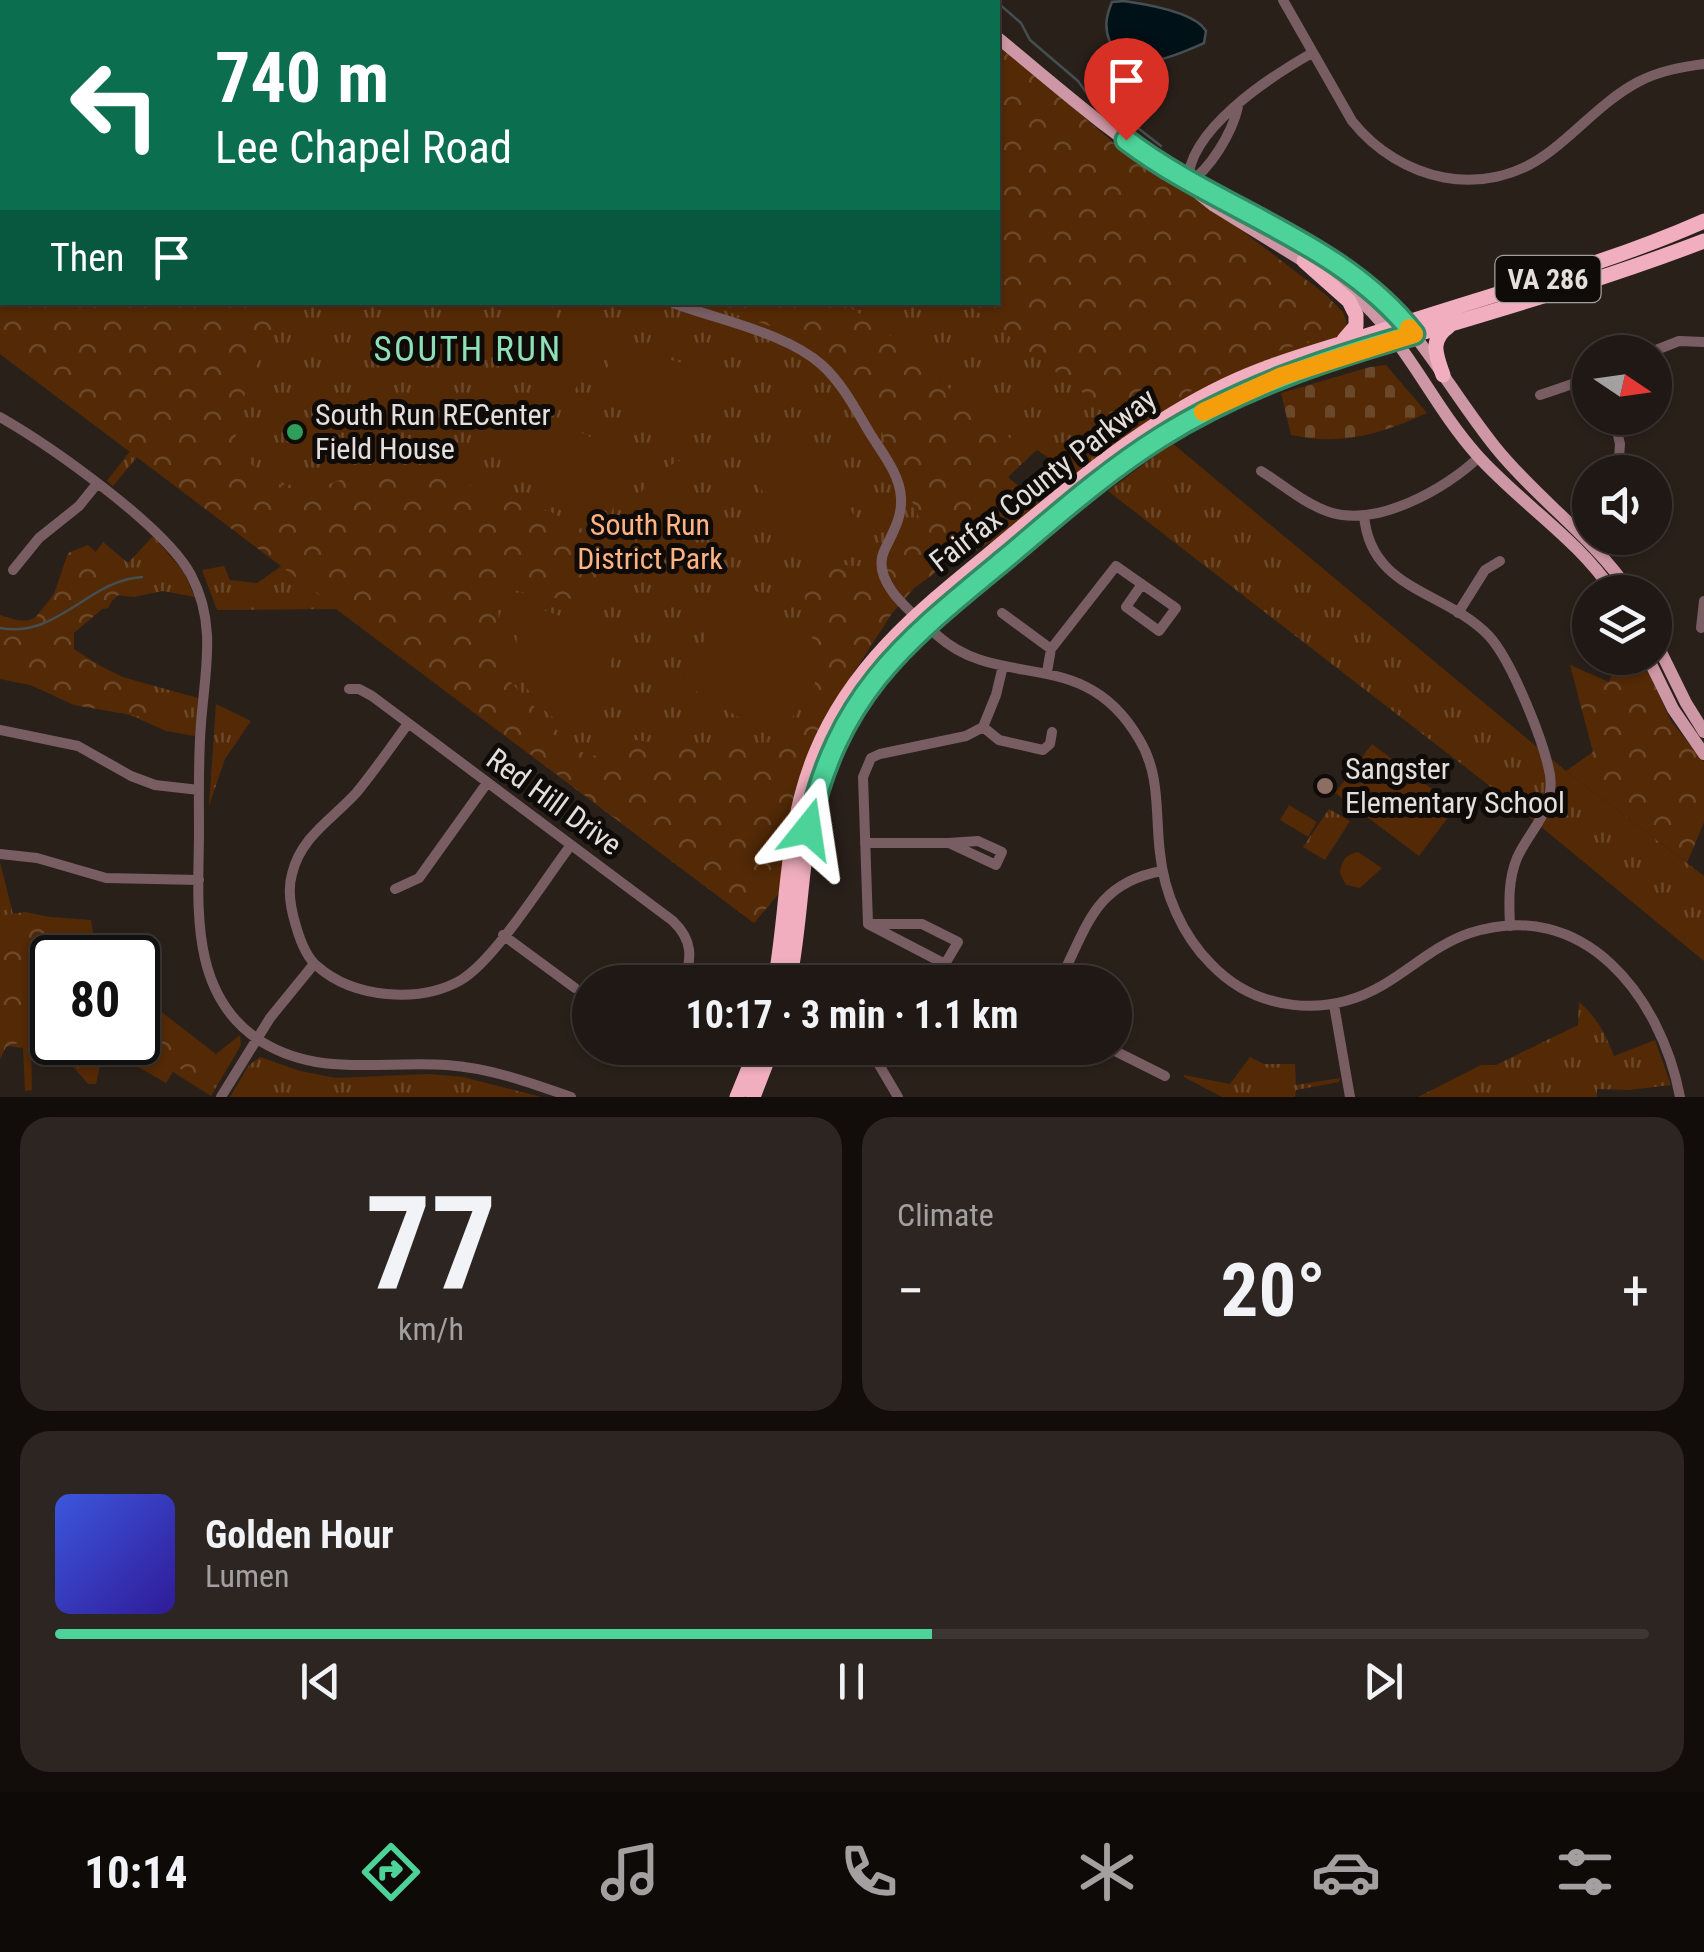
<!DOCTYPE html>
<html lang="en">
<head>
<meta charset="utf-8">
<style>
	:root { --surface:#201814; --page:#2d2522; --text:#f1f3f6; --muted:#a2a0a0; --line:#3d3734; --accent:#4dd39a }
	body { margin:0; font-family:"Roboto Condensed",sans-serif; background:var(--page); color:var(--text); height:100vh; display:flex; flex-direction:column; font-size:38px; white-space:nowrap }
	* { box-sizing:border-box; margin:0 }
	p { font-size:32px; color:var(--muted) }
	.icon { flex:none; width:55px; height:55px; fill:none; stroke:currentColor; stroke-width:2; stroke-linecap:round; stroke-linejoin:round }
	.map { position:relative; height:1097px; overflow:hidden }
	.sheet { display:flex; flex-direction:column; gap:20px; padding:20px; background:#120d0b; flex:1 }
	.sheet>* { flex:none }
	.top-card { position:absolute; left:0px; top:0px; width:1000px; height:305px; box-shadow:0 2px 8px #0004,0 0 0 2px var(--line); background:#0b6e4f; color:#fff; overflow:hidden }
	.needle { width:65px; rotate:103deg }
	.fabs { position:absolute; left:1572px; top:335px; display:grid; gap:20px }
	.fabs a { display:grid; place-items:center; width:100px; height:100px; border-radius:50%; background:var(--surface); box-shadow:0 2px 8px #0004,0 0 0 2px var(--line); font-size:50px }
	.speed { position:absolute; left:30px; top:935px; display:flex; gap:20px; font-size:50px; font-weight:700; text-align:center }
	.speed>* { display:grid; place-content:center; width:130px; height:130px; border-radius:50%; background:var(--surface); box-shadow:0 2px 8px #0004,0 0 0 2px var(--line); line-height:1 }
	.speed .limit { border:5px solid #111; border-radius:15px; background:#fff; color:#111 }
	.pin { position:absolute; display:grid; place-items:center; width:85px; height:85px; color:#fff; margin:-102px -42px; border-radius:50% 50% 50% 0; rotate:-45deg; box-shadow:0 0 10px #0007 }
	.pin .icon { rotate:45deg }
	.me { position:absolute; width:110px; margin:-55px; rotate:15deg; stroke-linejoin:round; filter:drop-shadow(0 0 8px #0008) }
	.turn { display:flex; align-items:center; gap:35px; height:210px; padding:0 50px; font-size:45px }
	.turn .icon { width:130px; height:130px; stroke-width:2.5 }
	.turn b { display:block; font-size:70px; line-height:85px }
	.then { display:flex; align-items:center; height:95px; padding:0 50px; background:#0003; gap:20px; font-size:38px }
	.big { font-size:75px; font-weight:700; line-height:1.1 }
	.sheet .widget { flex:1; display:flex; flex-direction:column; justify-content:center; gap:15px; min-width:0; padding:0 35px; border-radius:30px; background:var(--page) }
	.sheet .dial { align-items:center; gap:0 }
	.dial b { font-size:130px; line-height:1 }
	.song { display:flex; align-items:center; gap:30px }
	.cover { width:120px; height:120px; border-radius:15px; background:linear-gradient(135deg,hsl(230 70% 55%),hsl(250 70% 35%)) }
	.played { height:10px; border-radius:5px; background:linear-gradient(90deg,var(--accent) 55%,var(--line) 55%) }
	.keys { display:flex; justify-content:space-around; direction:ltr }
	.heat { display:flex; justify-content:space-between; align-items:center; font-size:55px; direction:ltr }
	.sheet .tiles { flex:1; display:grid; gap:20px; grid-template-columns:1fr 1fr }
	.widget:last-child { grid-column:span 2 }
	.trip { position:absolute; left:572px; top:965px; width:560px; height:100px; border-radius:50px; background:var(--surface); box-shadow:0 2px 8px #0004,0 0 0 2px var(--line); font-weight:700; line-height:100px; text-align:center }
	.dock { display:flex; height:160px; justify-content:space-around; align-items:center; background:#0d0a08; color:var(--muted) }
	.dock .icon { width:70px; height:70px }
	.dock .on { color:var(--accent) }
	.dock b { font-size:45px; color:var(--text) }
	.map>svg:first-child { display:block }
	.grass { fill:url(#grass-tufts); fill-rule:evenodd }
	.forest { fill:url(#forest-crowns) }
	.cemetery { fill:url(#cemetery-stones) }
	.garden { fill:url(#garden-furrows) }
	.pitch { fill:#532906 }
	.water { fill:#001117; stroke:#454f52; stroke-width:2.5 }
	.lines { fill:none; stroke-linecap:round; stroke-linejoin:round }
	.stream { stroke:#454f52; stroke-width:2.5 }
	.minor { stroke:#785d63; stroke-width:10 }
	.major { stroke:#ce97a5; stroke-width:12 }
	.highway { stroke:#f0aebe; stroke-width:15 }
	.route-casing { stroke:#328964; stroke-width:25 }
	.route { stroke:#4dd39a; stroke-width:18 }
	.slow { stroke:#f59e0b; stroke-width:18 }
	.leisure-dot { fill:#2e9e5b; stroke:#0f0b08; stroke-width:4 }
	.education-dot { fill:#8d6e63; stroke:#0f0b08; stroke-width:4 }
	.labels { text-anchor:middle; stroke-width:10; stroke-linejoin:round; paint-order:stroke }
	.shield { fill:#0f0b08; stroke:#a59f9c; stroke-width:2.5 }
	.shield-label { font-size:28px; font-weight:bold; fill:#e5dfdb }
	.poi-label { font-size:30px; fill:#e5dfdb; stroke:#0f0b08; text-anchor:start }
	.street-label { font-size:30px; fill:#e5dfdb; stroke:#0f0b08 }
	.park-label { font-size:30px; fill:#ffb382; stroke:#0f0b08 }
	.quarter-label { font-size:35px; letter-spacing:2.5px; fill:#8ee0b7; stroke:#0f0b08 }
</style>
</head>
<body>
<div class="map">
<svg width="1704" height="1097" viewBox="0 0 1704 1097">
	<defs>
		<pattern id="grass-tufts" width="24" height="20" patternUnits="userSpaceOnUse" patternTransform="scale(2.5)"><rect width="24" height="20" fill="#532906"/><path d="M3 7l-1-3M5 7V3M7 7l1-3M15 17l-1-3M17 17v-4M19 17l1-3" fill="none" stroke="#6c482a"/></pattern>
		<pattern id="forest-crowns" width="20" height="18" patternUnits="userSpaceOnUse" patternTransform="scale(2.5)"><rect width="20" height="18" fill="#532906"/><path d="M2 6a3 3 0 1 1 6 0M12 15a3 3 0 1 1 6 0" fill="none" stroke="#6c482a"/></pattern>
		<pattern id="cemetery-stones" width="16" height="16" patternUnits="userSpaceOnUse" patternTransform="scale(2.5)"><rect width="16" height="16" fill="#532906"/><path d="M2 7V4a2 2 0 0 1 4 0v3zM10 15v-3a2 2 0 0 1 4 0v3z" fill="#6c482a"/></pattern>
		<pattern id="garden-furrows" width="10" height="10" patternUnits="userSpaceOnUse" patternTransform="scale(2.5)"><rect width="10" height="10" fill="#532906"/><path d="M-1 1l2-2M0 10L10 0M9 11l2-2" fill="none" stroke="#6c482a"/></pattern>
	</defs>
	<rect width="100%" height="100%" fill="#2a201a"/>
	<!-- grass -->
	<path class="grass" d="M0 23 2 302H998L1037 76 1139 165 1250 240 1376 351 1257 390 1084 482 1037 450 1008 476 939 570 914 588 892 613 839 695 800 786 783 848 780 892 754 923 336 609 217 610 202 570 224 566 230 580 257 583 283 565 137 457 113 486 107 481 130 451 0 354Z
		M1172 443 1566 771 1704 876V961L1517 807 1108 491Z
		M153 536 183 571 195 597 163 591 134 597 115 595 108 608 79 614 69 646 115 675 198 698 195 736 166 731 90 697 0 679V615C9 618 22 623 32 619 56 608 87 563 103 542L128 563Z
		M216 704 251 721 225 759 209 806Z
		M1329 809 1350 821 1325 860 1303 847Z
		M0 862 13 914 91 920 96 954 153 950 155 1007 216 1054 240 1035 241 1045 211 1096 173 1072 166 1083 104 1047 96 1084H88L60 1051 31 1048 32 1090 25 1091 23 1048 2 1045 0 1049ZM52 958H138V1042H52Z
		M1579 1002C1597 1017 1606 1035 1614 1056L1655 1040 1671 1085 1629 1090 1597 1089V1097H1418L1481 1065H1496L1578 1025Z
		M260 1057 300 1071 336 1078 429 1074 463 1077 541 1097H230L249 1065Z
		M1250 1057 1264 1064H1295L1296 1085 1340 1078 1339 1082 1296 1090 1295 1097H1222L1184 1077V1075L1230 1084Z"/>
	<!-- forest -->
	<path class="forest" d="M0 0 464 2H2V302L279 303V318C262 358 231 406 236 450L267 479 304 494 342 479 368 448 388 443 428 449 447 460 475 491 551 512 606 542 616 562 612 584C574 608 550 597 508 589L498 609 502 673 577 751 597 756 635 740 697 748 788 741 805 730 818 669 803 588 835 564C887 570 887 566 924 531 902 475 868 380 816 348 782 327 739 316 702 303H844L915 353 960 400 981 404 989 410 996 400 1005 433 1029 457 1008 477 1040 504 995 540 939 570 914 588 892 613 839 695 800 786 783 848 780 892 754 923 0 354Z
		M573 0H952L955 2H576Z
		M998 44 1139 165 1199 198 1325 294 1343 312 1347 323 1343 330 1272 353 1218 375 1129 428 966 303 998 302Z
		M88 545 119 573 121 593 74 633V653L149 690 177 723 74 705 0 671V623L7 627H28L54 594 68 553Z
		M1620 658H1642L1671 721 1704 762V822L1687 863 1566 771 1593 752 1570 665 1609 682Z
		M26 912 67 921 98 949 118 957 52 958V1038L44 1034 6 1047 0 1059V915Z
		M138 966 165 1021 213 1064 195 1075 138 1052 98 1061 61 1043 138 1042Z"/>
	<!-- cemetery -->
	<path class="cemetery" d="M1386 365 1427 413C1381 434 1342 446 1291 435L1281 393 1370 367Z"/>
	<!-- garden -->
	<path class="garden" d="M332 430 352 445 342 459 321 444Z"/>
	<!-- pitch -->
	<path class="pitch" d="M522 303H541L558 310 529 376 496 362Z
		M567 313 600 327 574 393 540 380Z
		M615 343 731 378 713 436 597 401Z
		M480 381 502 397 484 422 462 406Z
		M525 407 636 458 611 513 500 462Z
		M802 427 863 531 806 565 745 461Z
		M681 460 709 525 706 531 641 559C627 512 634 481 681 460Z
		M740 582C810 615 819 681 779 742L684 684 683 676Z
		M523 603 617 636 619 643 579 733C522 705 506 663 523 603Z
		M1372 744 1456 807 1419 856 1335 793Z
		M1289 805 1317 822 1308 837 1280 820Z
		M1358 852 1382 868 1360 888 1346 885 1340 873C1341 861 1346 854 1358 852Z"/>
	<!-- water -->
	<path class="water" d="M1124 1C1145 4 1195 12 1206 31L1204 43C1177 55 1126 79 1110 42 1104 28 1106 16 1112 2Z"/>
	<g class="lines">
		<!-- stream -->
		<path class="stream" d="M318 0 328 2
			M256 2V0
			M998 3 1021 23 1030 40 1078 81 1093 102 1125 118 1161 146
			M0 34 2 33
			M0 628C57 639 89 580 142 577"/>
		<!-- minor -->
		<path class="minor" d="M1283 0 1352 121C1400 181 1484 201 1548 153 1579 130 1604 100 1638 82 1659 71 1681 67 1704 64
			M1188 183C1187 130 1270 77 1312 53
			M1188 183C1210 170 1232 133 1238 107
			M671 302C717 320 785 332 822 365 843 384 857 412 871 435 883 454 900 475 901 498 902 518 893 532 885 549 868 582 916 616 938 636 1001 692 1084 644 1139 739 1161 775 1155 813 1160 853 1164 893 1182 935 1211 964 1257 1012 1327 1018 1383 985 1412 968 1437 944 1470 933 1584 896 1661 997 1680 1097
			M1651 352 1679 341 1704 342
			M1540 395 1590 378
			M0 417C49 445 165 526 191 575 217 624 205 670 201 723 198 760 199 798 199 836 198 910 190 997 262 1042 321 1078 383 1060 447 1065 490 1068 531 1083 571 1097
			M1614 418 1620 444 1618 472
			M1261 471C1282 484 1305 504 1329 512 1376 528 1446 489 1479 457
			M1364 515C1370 591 1445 590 1489 636 1512 661 1544 742 1550 775 1555 811 1530 829 1517 858 1508 880 1509 902 1510 926
			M13 570 39 538 79 506 96 485
			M1002 613 1051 649
			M1458 613 1485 570 1500 561
			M1701 628 1704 601
			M1047 672 1051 649 1116 566 1176 608 1159 631 1126 607 1142 584
			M349 689H359L372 696 673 921C693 940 692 958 684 982
			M407 725C391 747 375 770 357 792 333 819 301 836 292 874 287 891 291 910 296 926 300 940 306 957 317 966 353 998 419 1004 461 980 495 960 545 879 571 845
			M983 727 999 740 1043 750 1050 744 1052 732
			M0 730 78 746 131 776 155 785 199 790
			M865 843H949L996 865 1002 852 978 841 949 843
			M0 854 37 858 106 878 199 880
			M395 889 419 878 487 783
			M868 924H922L958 942 945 964 868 924 863 777 871 758 880 754 966 736 983 727 996 695 1003 666
			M503 935 575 988
			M1059 982C1087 928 1094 883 1162 871
			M1334 1005 1350 1097
			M667 1048V1051
			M1109 1048 1165 1076
			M855 1051 878 1063 898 1097
			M1020 1059 1026 1048
			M221 1097 270 1018 314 964"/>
		<!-- major -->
		<path class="major" d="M960 0 962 2
			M998 38C1058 87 1118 141 1185 181 1241 215 1305 236 1357 277 1417 323 1449 390 1496 448 1537 499 1593 537 1630 592
			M1199 194 1214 206 1308 264
			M1330 277C1401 323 1423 394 1477 455 1520 503 1578 539 1613 592
			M1655 640 1686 703 1704 732
			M1648 658 1673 709 1704 754"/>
		<!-- highway -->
		<path class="highway" d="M1304 261 1349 301 1356 315V326L1344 340
			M1443 375C1436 355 1429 340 1449 326
			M775 982C789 905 785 827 816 753 851 667 917 613 987 556 1063 493 1136 428 1226 385 1278 360 1334 347 1390 328 1495 293 1602 266 1704 221
			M789 982C804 908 799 832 828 760 863 675 929 621 999 564 1071 505 1140 443 1225 401 1288 370 1357 351 1424 332 1518 304 1613 276 1704 241
			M737 1097 757 1048
			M753 1097 772 1048"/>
	</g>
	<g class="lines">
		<!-- route casing -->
		<g class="route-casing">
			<path id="route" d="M808 829C838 693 904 642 1005 559 1055 517 1105 472 1161 437 1239 388 1326 359 1414 334 1340 240 1219 211 1126 140"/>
		</g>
		<!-- route -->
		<use href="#route" class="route"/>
		<!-- slow -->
		<path class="slow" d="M1203 412 1282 376 1414 334 1409 328"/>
	</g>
	<!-- markers -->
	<circle class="leisure-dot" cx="295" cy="432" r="10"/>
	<circle class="education-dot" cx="1325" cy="786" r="10"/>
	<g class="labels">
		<!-- shield labels -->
		<rect class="shield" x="1495.5" y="256" width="105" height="46" rx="8"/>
		<g class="shield-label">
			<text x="1548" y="289">VA 286</text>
		</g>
		<!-- poi labels -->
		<g class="poi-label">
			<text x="315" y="425">South Run RECenter<tspan x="315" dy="34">Field House</tspan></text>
			<text x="1345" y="779">Sangster<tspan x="1345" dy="34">Elementary School</tspan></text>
		</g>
		<!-- street labels -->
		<g class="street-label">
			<text transform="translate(1043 480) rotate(-38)" y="10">Fairfax County Parkway</text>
			<text transform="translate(554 802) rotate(36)" y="10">Red Hill Drive</text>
		</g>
		<!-- park labels -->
		<g class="park-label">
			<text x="650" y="535">South Run<tspan x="650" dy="34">District Park</tspan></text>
		</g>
		<!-- quarter labels -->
		<g class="quarter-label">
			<text x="468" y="361">SOUTH RUN</text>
		</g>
	</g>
</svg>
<div class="fabs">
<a><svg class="needle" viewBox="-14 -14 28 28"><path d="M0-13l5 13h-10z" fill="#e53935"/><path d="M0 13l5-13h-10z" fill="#a2a0a0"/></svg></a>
<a><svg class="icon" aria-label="sound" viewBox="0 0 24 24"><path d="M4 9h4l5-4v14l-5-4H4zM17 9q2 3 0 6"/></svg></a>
<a><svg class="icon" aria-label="layers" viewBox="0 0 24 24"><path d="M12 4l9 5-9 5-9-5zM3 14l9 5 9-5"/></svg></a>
</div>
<div class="speed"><div class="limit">80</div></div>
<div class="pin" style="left:1126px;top:140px;background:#d93025"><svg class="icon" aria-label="arrive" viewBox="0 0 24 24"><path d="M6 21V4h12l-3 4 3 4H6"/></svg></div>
<svg class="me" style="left:808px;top:829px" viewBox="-20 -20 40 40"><path d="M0-17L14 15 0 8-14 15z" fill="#4dd39a" stroke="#fff" stroke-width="4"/></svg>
<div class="trip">10:17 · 3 min · 1.1 km</div>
<div class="top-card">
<div class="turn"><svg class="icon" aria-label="left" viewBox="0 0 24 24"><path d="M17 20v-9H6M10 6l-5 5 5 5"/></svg><div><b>740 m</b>Lee Chapel Road</div></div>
<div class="then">Then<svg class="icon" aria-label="arrive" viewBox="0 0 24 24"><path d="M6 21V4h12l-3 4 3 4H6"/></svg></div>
</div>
</div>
<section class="sheet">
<div class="tiles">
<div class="widget dial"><b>77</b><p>km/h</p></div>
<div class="widget"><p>Climate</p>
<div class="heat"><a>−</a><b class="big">20°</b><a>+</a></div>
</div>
<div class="widget">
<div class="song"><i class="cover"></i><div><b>Golden Hour</b><p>Lumen</p></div></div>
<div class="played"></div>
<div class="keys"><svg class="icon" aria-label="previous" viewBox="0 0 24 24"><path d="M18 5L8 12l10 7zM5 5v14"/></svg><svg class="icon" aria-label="pause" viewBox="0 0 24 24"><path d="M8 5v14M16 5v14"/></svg><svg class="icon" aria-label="next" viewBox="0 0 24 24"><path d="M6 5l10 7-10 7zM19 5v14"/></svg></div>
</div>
</div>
</section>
<nav class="dock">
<b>10:14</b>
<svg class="icon on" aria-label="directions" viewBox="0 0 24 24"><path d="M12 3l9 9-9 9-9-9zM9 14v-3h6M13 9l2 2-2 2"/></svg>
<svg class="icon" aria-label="music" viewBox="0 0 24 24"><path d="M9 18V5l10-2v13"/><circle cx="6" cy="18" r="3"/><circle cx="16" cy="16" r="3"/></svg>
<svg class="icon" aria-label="phone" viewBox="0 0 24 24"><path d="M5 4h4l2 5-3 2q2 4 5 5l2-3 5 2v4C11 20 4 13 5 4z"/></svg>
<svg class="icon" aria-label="climate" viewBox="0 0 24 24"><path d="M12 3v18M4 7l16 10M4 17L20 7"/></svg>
<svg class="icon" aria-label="car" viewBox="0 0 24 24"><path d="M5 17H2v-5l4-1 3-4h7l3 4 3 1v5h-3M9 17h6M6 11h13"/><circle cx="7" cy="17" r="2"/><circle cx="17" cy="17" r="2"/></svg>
<svg class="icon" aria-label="filters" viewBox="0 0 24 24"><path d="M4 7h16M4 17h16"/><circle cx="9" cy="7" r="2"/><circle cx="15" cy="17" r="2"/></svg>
</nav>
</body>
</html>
